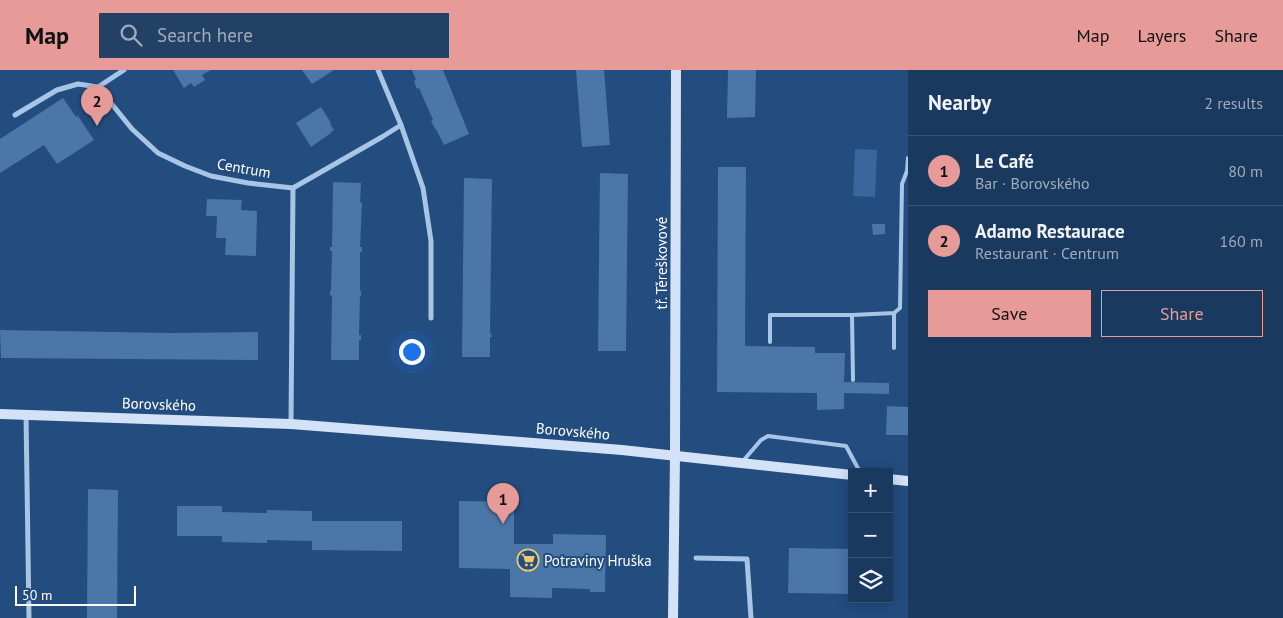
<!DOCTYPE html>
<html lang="en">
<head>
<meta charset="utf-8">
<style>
	:root { --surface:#1a395f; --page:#234065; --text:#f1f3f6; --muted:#9facbd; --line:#385374; --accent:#e69b98 }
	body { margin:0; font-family:"PT Sans",sans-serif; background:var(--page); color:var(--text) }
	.controls { position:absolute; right:15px; bottom:15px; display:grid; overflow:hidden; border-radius:0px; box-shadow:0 2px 12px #0003 }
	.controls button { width:45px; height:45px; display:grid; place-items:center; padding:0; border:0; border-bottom:1px solid var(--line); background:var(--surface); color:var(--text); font:25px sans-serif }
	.scale { position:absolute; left:15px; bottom:12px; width:121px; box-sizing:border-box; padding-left:5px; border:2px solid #fff; border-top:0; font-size:14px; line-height:18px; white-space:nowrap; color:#fff; -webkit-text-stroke:4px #234c7f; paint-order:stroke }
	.you { position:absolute; left:411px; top:281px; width:18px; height:18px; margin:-12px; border:4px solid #fff; border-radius:50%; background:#1a73e8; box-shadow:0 0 0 8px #1a73e833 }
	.badge { display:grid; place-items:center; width:32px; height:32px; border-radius:50%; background:var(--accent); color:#111; font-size:16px; font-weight:700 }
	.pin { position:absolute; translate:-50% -41px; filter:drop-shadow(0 1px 2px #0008) }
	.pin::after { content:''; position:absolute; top:26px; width:18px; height:15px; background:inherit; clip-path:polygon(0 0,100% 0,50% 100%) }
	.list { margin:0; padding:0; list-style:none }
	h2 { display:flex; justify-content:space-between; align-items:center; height:65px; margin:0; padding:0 20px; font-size:21px }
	h2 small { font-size:16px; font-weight:400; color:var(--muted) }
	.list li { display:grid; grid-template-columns:32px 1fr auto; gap:15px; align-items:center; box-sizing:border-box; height:70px; padding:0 20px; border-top:1px solid var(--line) }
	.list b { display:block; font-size:19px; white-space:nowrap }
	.list p { margin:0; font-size:16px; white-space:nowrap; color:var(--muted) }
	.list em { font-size:16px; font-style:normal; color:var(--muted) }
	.actions { display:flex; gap:10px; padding:15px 20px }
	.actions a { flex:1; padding:11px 0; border:1px solid var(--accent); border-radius:0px; text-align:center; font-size:18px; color:var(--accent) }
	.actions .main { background:var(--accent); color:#111 }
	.icon { flex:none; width:28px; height:28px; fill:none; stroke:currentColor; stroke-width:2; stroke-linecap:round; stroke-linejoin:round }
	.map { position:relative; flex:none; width:908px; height:548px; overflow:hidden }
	header { display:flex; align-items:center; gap:30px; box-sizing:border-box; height:70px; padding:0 25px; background:var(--accent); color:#111 }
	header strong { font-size:24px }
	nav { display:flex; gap:28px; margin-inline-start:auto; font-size:18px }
	.search { width:350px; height:45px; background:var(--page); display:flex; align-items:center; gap:12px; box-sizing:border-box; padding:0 18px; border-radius:0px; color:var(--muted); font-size:19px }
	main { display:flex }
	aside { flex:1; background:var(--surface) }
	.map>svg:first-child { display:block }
	.green { fill:#38669d }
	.building { fill:#4b76a8 }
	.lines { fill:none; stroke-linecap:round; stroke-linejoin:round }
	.lane { stroke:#a9c5e6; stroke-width:4 }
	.street { stroke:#a9c5e6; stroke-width:5 }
	.secondary { stroke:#d3e2f6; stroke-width:10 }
	.labels { text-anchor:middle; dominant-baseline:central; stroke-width:4; stroke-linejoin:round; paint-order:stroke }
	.street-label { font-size:15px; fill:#fff; stroke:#234c7f }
	.poi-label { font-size:15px; fill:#fff; stroke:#234c7f; text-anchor:start }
</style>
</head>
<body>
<header>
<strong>Map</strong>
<div class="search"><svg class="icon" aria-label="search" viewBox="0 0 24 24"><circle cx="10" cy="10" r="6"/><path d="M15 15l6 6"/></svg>Search here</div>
<nav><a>Map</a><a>Layers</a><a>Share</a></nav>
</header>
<main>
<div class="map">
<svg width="908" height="548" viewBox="0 0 908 548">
	<rect width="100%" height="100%" fill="#234c7f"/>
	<!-- green -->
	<path class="green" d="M855,79L877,80L875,127L853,126Z"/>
	<!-- building -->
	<g class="building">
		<path d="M173,0H211L202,5L205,10L194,17L191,13L184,18Z"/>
		<path d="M302,0H334L312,14Z"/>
		<path d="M412,0H443L469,64L444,75L436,59H435L431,51L433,50L419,18L417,19L414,11L416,10Z"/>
		<path d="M576,0H604L610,75L582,77Z"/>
		<path d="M728,0H756L755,47L727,48Z"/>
		<path d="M63,28L76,47L78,46L94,70L57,94L44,75L0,103V69Z"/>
		<path d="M321,37L331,53L330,54L334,60L331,62V63L311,77L296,53Z"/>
		<path d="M718,97H746L745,276L815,277V283H845L844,312L889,313V324L844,323V339L817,340V323L717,322Z"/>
		<path d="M600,103L628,104L626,281H598Z"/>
		<path d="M464,108L492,109L490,262L492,267H490V287H462Z"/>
		<path d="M333,112L361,113L360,132L362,133L360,177H362V182H360V221H361V226H360L359,265H361V270H359V290H331L332,226L330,225V221H331L332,181H330V177H332Z"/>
		<path d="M207,129L242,130L241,140L257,141L256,186L225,185L226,168H216L217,146H206Z"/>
		<path d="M872,154H885V164L873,165Z"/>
		<path d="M0,260L172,263L258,262V290L1,288Z"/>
		<path d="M887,336L908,337V365H886Z"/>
		<path d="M88,419L118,420L117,548H87Z"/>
		<path d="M459,431L514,432V474H553V464L606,465L605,522H590V519L552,518V528L510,527V499L459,498Z"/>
		<path d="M177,436H222V442L267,443V440L312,441V451H402V481L312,480V471L267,470V473L222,472V466H177Z"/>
		<path d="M789,478L852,479V524L788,523Z"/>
		<rect x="889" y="480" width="4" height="44"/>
	</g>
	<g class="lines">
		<!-- lane -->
		<g class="lane">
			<path d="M852,245L853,310"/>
			<path d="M770,272V245H852L894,243L900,238L902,114L907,101L908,88"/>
			<path d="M894,278V243"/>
			<path d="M743,391L761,370L768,366L846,376L860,402"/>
		</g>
		<!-- street -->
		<g class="street">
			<path d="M124,0L98,17L132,59L158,83L185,96L211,106L248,113L293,118L382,67L401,55"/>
			<path d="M378,0L401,55L423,118L431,171V248"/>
			<path d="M15,45L57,20L78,14L98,17"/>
			<path d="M26,344L29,548"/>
			<path d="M291,354L293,118"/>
			<path d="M696,488L747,489L751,548"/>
		</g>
		<!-- secondary -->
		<g class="secondary">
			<path d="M0,344L291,354L622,380L852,405"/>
			<path d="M889,409L908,411"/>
			<path d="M673,548L675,386L676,0"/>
		</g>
	</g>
	<!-- icons -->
	<defs>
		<g id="supermarket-ring" transform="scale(1.125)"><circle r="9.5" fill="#234c7f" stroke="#f1ca6d" stroke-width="1.5"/><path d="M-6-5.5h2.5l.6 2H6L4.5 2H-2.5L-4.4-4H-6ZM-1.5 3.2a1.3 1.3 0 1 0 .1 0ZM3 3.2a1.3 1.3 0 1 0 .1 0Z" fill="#f1ca6d"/></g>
	</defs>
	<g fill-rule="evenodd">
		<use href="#supermarket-ring" x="528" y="490"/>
	</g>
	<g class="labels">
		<!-- street labels -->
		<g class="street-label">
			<text transform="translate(244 98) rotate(10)">Centrum</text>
			<text transform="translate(661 193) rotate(-90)">tř. Těreškovové</text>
			<text transform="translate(159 334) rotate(2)">Borovského</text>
			<text transform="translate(573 361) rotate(5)">Borovského</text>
		</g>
		<!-- poi labels -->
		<g class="poi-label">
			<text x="544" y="490">Potraviny Hruška</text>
		</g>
	</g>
</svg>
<div class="controls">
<button>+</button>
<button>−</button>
<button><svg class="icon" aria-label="layers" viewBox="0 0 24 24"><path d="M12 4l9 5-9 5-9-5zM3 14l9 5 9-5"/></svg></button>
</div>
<div class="scale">50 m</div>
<div class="you"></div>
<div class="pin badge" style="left:503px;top:454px">1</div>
<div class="pin badge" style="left:97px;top:56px">2</div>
</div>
<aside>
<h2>Nearby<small>2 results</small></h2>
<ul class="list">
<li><span class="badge">1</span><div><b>Le Café</b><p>Bar · Borovského</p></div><em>80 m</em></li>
<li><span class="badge">2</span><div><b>Adamo Restaurace</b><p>Restaurant · Centrum</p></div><em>160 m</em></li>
</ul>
<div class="actions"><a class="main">Save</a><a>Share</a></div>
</aside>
</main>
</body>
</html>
